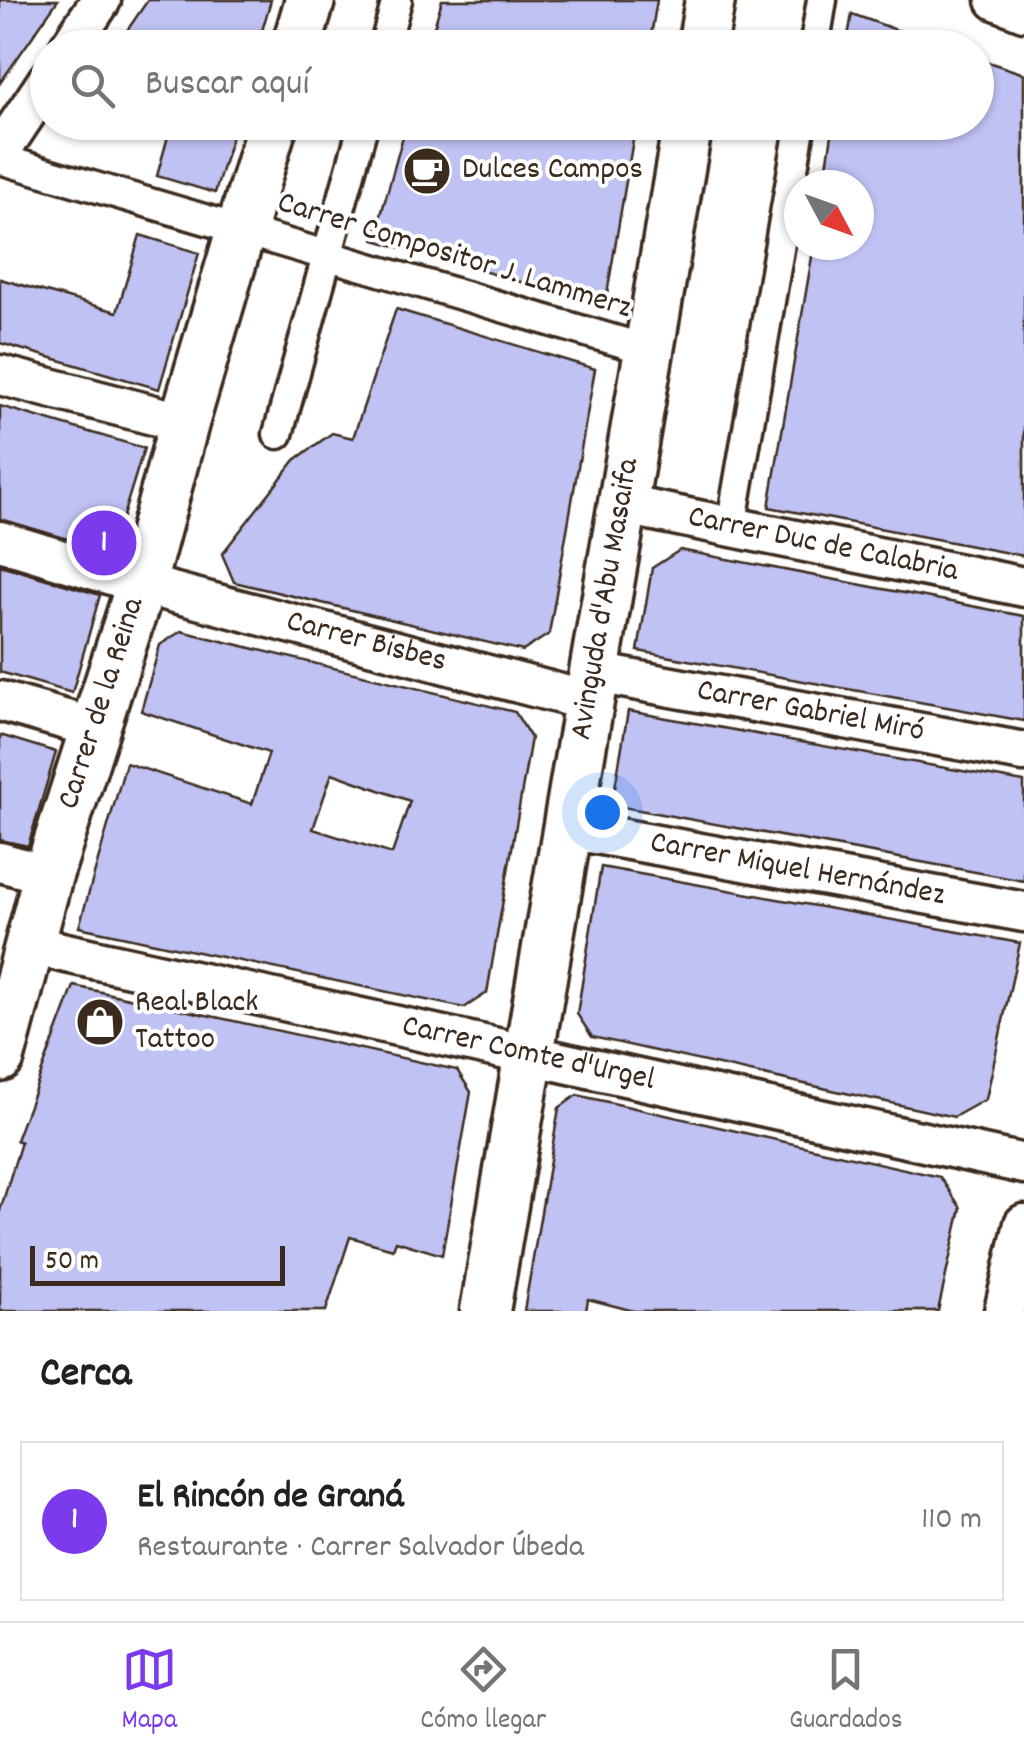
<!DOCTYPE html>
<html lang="es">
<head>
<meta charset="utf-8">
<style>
	:root { --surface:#fff; --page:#f6f6f6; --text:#202124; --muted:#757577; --line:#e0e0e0; --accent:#7c3aed }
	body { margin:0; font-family:Dekko,sans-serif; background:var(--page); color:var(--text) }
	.compass { position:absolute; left:784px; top:170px; width:90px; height:90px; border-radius:50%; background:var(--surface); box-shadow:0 2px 8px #0004; rotate:131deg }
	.scale { position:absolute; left:30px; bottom:25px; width:255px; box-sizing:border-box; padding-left:10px; border:5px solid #3b2a1e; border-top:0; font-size:28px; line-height:35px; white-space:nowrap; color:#3b2a1e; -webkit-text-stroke:8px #fff; paint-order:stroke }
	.you { position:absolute; left:602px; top:812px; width:35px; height:35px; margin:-25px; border:8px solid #fff; border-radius:50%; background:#1a73e8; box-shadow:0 0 0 15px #1a73e833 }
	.badge { display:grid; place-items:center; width:65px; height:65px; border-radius:50%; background:var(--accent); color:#fff; font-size:32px; font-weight:700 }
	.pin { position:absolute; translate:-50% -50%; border:5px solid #fff; box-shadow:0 2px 10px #0006 }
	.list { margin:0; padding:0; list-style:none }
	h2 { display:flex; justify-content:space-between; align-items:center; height:130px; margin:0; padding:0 40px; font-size:42px }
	h2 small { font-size:32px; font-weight:400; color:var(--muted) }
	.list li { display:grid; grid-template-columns:65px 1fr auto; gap:30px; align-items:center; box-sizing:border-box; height:160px; margin:0 20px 20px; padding:0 20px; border:2px solid var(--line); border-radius:0px }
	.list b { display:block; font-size:38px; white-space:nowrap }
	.list p { margin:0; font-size:32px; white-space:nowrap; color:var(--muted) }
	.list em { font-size:32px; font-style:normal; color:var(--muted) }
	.icon { flex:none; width:55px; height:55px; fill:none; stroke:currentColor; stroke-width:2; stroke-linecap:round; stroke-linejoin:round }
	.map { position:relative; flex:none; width:1024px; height:1311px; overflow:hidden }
	.search { position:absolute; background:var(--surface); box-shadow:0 2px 8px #0004; left:30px; right:30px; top:30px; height:110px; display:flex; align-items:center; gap:25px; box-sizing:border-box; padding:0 35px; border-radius:55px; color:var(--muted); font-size:38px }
	.sheet { height:310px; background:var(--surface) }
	nav { display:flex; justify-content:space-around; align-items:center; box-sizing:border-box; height:140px; border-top:2px solid var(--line); background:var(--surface); font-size:28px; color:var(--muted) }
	nav a { display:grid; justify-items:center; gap:5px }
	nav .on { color:var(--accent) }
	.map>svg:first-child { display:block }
	.building { fill:#c0c2f4; stroke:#3b2a1e; stroke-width:2.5; fill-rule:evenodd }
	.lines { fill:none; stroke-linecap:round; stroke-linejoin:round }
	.pedestrian-casing { stroke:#3b2a1e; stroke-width:35 }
	.minor-casing { stroke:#3b2a1e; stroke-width:45 }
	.tertiary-casing { stroke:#3b2a1e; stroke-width:55 }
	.pedestrian { stroke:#fff; stroke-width:28 }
	.minor { stroke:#fff; stroke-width:38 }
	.tertiary { stroke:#fff; stroke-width:48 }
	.labels { text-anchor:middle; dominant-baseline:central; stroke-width:8; stroke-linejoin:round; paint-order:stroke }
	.poi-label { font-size:32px; fill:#3b2a1e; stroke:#fff; text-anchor:start }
	.street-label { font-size:32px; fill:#3b2a1e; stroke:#fff }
</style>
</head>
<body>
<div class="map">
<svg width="1024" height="1311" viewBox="0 0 1024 1311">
	<rect width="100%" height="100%" fill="#fff"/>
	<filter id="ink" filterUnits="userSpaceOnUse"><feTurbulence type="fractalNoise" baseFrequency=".01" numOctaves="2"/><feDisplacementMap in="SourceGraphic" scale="20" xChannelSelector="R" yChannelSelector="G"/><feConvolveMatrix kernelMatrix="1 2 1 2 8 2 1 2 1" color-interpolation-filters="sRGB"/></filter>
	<g filter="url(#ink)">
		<!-- building -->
		<g class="building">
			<path d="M0,0H58L0,83Z"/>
			<path d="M148,0H271L257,48H115Z"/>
			<path d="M442,0H657L649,48H428Z"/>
			<path d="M852,14L936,44L935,48H846Z"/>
			<path d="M976,58L1024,74V556L769,507L814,245H859V185H824L834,122H976Z"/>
			<path d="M172,122H236L215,193L157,176Z"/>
			<path d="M407,122H636L605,306L374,240Z"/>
			<path d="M140,235L199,253L159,389L0,343V279L117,312Z"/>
			<path d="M396,309L595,369L549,634L523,651L234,582L222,554L295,460L332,433L353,438Z"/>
			<path d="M0,406L144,448L112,552L0,519Z"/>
			<path d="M680,550L1024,616V721L638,651L652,568Z"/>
			<path d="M0,565L100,595L72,693L0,672Z"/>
			<path d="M181,631L515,712L531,738L487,993L464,1008L79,927L126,763L252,804L269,753L141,711L160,645ZM332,773L410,801L392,854L313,829Z"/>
			<path d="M628,711L1024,782V881L612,805Z"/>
			<path d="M0,735L56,752L28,846L0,840Z"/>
			<path d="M601,867L1020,943L986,1099L954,1117L592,1037L577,1014Z"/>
			<path d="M74,986L457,1070L471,1092L442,1255L396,1241L393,1249L350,1237L326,1311H0V1211L21,1142L16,1140Z"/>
			<path d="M577,1095L940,1177L961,1208L938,1311H634L588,1299L586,1311H524L559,1108Z"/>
		</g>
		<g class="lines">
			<!-- pedestrian casing -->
			<g class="pedestrian-casing">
				<g id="pedestrian">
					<path d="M384,48L397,0"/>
					<path d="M814,48L822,0"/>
					<path d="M0,159L648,350"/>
					<path d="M278,434L364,122"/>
					<path d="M731,527L801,122"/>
				</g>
			</g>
			<!-- minor casing -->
			<g class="minor-casing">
				<g id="minor">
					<path d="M996,0L1024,11"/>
					<path d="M69,48L101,0"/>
					<path d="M0,152L48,80"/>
					<path d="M0,375L184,423"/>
					<path id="s1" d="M625,505L1024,587"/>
					<path id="s2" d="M0,541L141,584L591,702"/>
					<path id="s3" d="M596,673L1024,752"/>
					<path d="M0,701L94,728"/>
					<path id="s4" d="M569,829L1024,912"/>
					<path d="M0,862L48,875"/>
					<path id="s5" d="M30,945L1024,1164"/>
					<path d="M1004,1311L1024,1224"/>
				</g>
			</g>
			<!-- tertiary casing -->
			<g class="tertiary-casing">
				<g id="tertiary">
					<path d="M296,48L310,0"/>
					<path d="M702,48L710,0"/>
					<path id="s6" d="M0,1057L48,875L141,584L184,423L273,122"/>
					<path id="s7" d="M485,1311L688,122"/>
				</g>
			</g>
			<!-- pedestrian -->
			<use href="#pedestrian" class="pedestrian"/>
			<!-- minor -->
			<use href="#minor" class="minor"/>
			<!-- tertiary -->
			<use href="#tertiary" class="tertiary"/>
		</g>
	</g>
	<!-- icons -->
	<defs>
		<g id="cafe-disc" transform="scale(2.5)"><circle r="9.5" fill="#3b2a1e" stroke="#fff"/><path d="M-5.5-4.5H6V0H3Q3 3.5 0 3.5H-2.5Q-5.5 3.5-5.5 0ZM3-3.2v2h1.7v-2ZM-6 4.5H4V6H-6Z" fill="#fff"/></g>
		<g id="shop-disc" transform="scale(2.5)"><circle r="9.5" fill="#3b2a1e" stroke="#fff"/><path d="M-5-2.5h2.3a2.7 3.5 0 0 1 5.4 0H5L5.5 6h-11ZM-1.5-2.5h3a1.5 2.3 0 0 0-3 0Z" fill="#fff"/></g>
	</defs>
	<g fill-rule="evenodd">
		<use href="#cafe-disc" x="427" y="171"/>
		<use href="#shop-disc" x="100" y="1022"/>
	</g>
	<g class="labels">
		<!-- poi labels -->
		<g class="poi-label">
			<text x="462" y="171">Dulces Campos</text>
			<text x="135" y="1004">Real Black<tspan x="135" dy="37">Tattoo</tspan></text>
		</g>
		<!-- street labels -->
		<g class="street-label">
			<text transform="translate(454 257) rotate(17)">Carrer Compositor J. Lammerz</text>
			<text stroke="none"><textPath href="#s1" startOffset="202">Carrer Duc de Calabria</textPath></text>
			<text stroke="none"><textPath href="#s7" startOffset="722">Avinguda d'Abu Masaifa</textPath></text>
			<text stroke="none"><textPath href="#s2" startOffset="380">Carrer Bisbes</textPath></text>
			<text stroke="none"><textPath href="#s6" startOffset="368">Carrer de la Reina</textPath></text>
			<text stroke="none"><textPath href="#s3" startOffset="218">Carrer Gabriel Miró</textPath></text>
			<text stroke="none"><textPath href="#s4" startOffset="232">Carrer Miquel Hernández</textPath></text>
			<text stroke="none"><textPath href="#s5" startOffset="510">Carrer Comte d'Urgel</textPath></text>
		</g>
	</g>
</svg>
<svg class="compass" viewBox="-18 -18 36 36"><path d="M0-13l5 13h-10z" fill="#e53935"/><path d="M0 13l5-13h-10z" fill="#757577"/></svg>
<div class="scale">50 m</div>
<div class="you"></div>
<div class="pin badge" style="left:104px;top:543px">1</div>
<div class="search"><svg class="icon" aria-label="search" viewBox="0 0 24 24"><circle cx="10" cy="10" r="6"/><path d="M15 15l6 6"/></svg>Buscar aquí</div>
</div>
<section class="sheet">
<h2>Cerca<small></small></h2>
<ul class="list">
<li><span class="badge">1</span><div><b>El Rincón de Graná</b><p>Restaurante · Carrer Salvador Úbeda</p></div><em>110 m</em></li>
</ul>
</section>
<nav>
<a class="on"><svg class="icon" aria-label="map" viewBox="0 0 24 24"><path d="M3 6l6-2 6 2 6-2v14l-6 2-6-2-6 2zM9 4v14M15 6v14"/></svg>Mapa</a>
<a><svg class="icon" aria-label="directions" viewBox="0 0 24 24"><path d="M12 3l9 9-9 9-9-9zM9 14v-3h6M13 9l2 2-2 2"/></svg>Cómo llegar</a>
<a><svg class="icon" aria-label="saved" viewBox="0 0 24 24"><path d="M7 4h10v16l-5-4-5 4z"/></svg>Guardados</a>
</nav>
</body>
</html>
